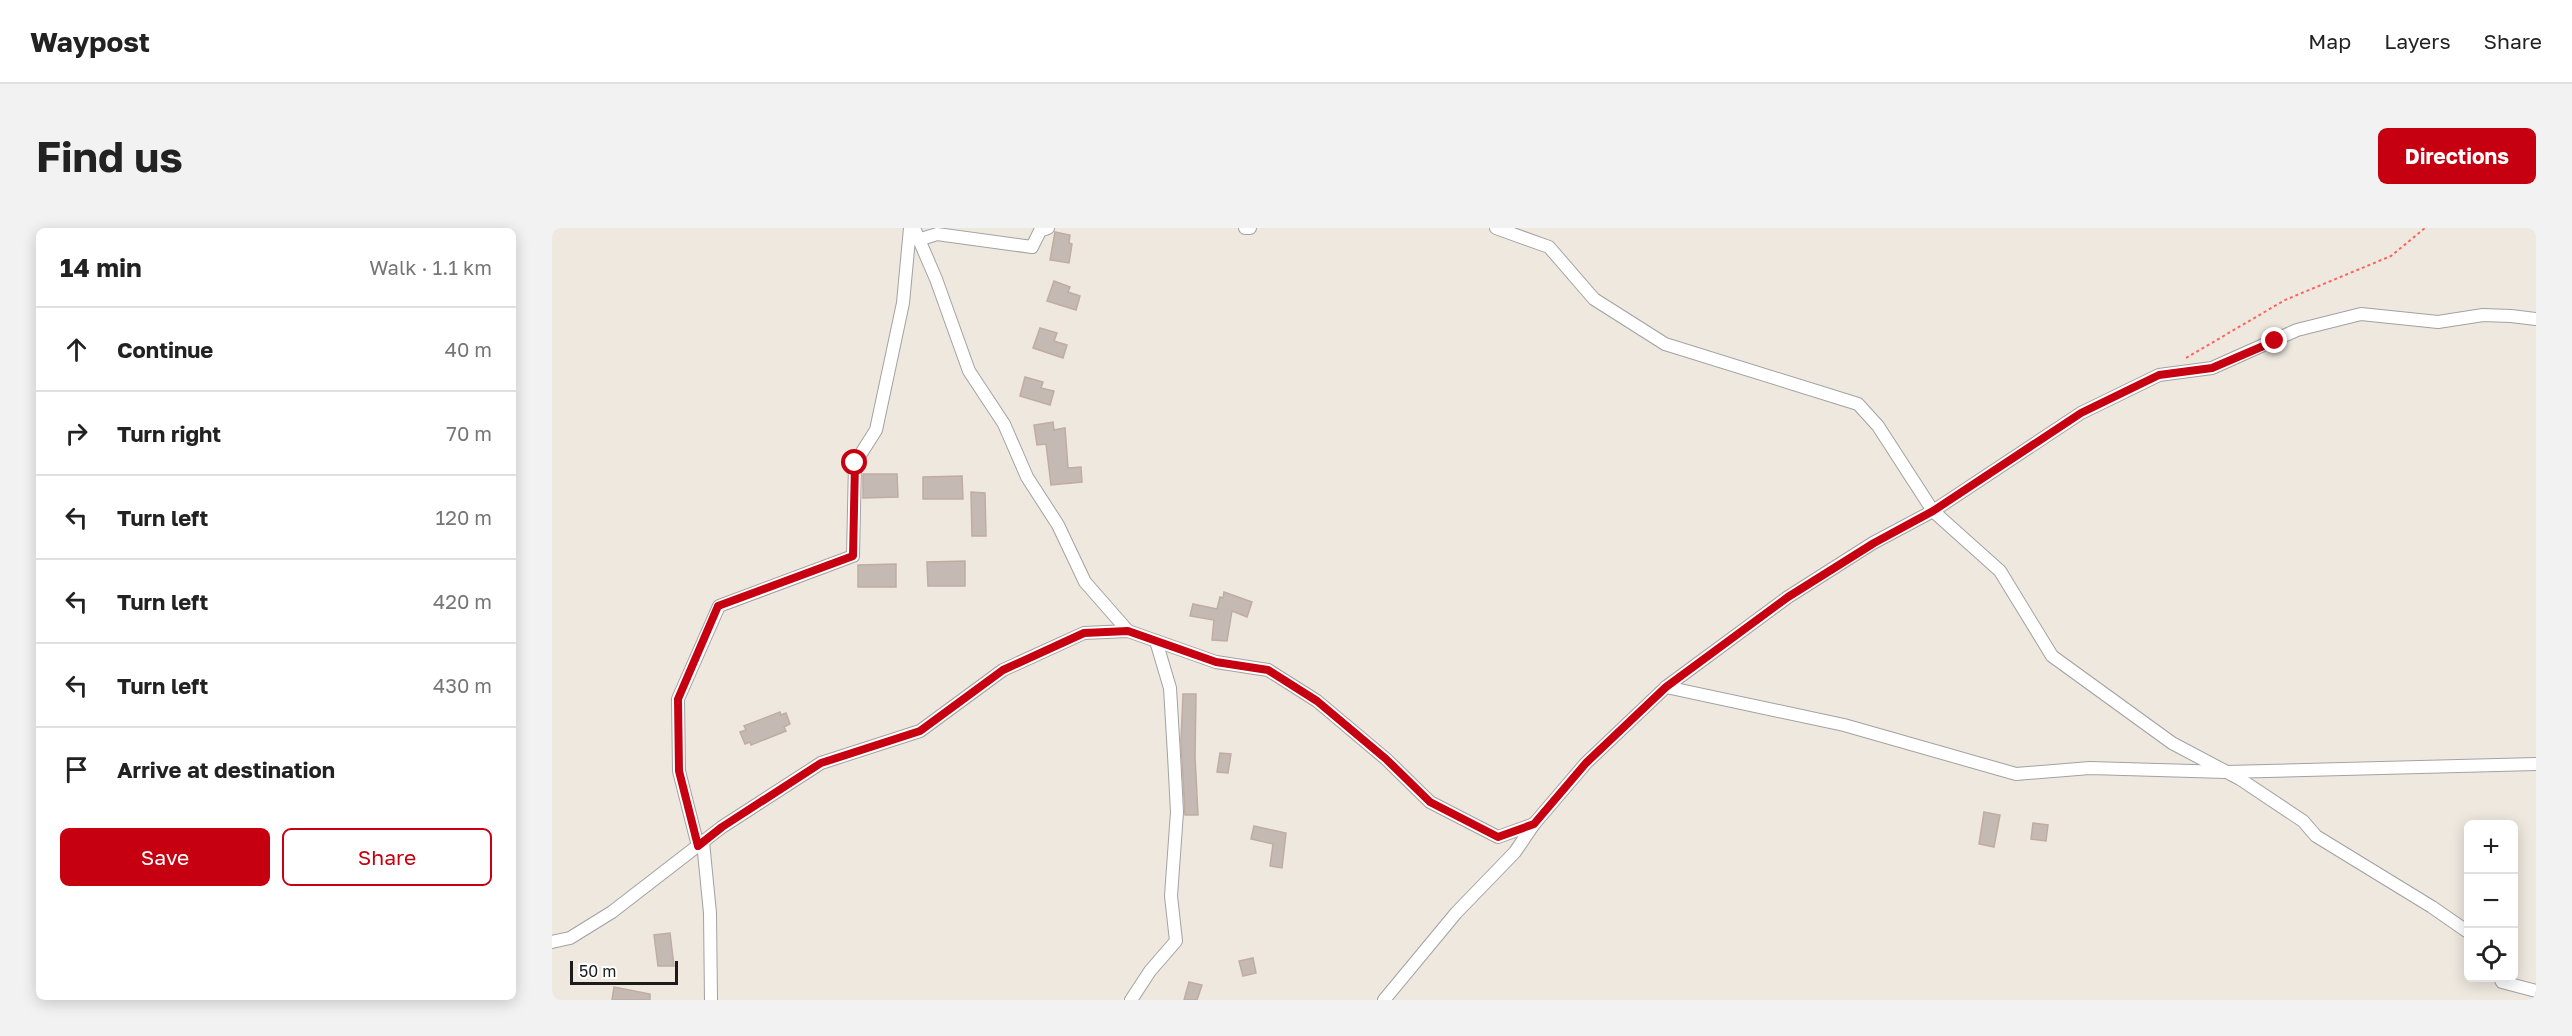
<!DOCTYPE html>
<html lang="en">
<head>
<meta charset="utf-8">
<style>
	:root { --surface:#fff; --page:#f2f2f2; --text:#222; --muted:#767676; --line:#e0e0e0; --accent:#c60010 }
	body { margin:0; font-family:"Golos Text",sans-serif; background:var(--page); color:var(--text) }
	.controls { position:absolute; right:18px; bottom:18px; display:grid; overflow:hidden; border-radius:9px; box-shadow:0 3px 15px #0003 }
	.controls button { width:54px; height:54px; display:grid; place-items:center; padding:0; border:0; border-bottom:2px solid var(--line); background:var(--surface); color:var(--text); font:30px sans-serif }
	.scale { position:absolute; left:18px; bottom:15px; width:108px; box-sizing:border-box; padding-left:6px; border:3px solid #1b1b1b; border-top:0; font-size:16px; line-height:21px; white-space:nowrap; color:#1b1b1b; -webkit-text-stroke:4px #fff; paint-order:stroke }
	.stop { position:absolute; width:18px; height:18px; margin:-14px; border:4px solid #c60010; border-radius:50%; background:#fff }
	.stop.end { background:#c60010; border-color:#fff; box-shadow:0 2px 6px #0008 }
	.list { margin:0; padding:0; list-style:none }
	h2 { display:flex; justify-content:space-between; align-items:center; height:78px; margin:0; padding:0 24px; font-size:26px }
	h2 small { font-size:20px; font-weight:400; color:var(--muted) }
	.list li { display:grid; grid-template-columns:39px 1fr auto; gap:18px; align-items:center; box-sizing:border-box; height:84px; padding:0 24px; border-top:2px solid var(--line) }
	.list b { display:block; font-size:22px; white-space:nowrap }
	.list em { font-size:20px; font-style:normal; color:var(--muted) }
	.actions { display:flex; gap:12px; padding:18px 24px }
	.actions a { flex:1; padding:14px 0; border:2px solid var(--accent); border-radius:9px; text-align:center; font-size:21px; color:var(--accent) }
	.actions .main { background:var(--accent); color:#fff }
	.icon { flex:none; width:33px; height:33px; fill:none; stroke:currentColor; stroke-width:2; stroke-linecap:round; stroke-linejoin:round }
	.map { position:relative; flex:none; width:1984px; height:772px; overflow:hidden; border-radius:9px }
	header { display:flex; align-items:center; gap:36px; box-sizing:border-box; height:84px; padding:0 30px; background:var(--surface); border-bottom:2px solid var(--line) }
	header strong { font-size:28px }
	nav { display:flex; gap:33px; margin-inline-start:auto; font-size:21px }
	.intro { display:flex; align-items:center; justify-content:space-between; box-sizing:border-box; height:144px; padding:0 36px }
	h1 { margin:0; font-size:42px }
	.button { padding:15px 27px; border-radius:9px; background:var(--accent); color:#fff; font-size:21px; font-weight:700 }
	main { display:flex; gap:36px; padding:0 36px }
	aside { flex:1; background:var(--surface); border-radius:9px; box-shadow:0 3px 15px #0003 }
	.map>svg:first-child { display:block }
	.building { fill:#c5b9b3; stroke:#c0aca1; stroke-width:1.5 }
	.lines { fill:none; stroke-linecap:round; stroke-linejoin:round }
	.street-casing { stroke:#a2a2a2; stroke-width:14 }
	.path { stroke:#ff635f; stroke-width:2; stroke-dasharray:3 3; stroke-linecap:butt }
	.street { stroke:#fff; stroke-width:12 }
	.route { stroke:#c60010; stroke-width:8 }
</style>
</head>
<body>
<header>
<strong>Waypost</strong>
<nav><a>Map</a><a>Layers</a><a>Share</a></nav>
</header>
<div class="intro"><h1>Find us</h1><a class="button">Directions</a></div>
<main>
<aside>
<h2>14 min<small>Walk · 1.1 km</small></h2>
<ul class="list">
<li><svg class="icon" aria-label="ahead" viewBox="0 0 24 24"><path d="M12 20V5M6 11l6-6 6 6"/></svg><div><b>Continue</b></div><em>40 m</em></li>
<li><svg class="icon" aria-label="right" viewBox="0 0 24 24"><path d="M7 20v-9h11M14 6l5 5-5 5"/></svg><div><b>Turn right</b></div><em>70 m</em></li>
<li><svg class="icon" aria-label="left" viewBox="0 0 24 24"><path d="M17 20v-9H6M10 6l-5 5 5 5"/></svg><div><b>Turn left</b></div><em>120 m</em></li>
<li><svg class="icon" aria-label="left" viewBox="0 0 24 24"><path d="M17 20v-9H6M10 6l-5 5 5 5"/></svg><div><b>Turn left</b></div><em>420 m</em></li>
<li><svg class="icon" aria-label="left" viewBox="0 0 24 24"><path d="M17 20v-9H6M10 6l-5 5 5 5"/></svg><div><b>Turn left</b></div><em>430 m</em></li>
<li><svg class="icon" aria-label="arrive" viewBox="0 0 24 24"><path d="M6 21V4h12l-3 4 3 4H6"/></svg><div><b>Arrive at destination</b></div></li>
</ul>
<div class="actions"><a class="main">Save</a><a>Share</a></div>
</aside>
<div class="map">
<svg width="1984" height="772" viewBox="0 0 1984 772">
	<rect width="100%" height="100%" fill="#eee8df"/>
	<!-- building -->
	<g class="building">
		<path d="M503,4L518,7L517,15L520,16L517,35L498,32Z"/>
		<path d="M502,53L518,59L516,64L528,68L524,82L495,73Z"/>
		<path d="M488,100L505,105L502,113L515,117L511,130L481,120Z"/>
		<path d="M473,149L491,154L489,160L502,163L498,177L468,168Z"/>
		<path d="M501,194L502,202L513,200L516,240L529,239L530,254L499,257L494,216L485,217L482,197Z"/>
		<path d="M311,246H345L346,269L311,270Z"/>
		<path d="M410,248L411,271H371V249Z"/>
		<path d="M419,264L433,265L434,308H420Z"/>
		<path d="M413,333V358H376L375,334Z"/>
		<path d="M344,336V359H306V337Z"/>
		<path d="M672,364L700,374L695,389L680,383L675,413L660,412L662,392L638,388L641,376L665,381L668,369L671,370Z"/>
		<path d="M631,466H644L643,529L646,587H633L629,513Z"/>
		<path d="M228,484L229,487L234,485L238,496L232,499L234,503L199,517L198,514L193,516L188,504L194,502L192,498Z"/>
		<path d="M668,525L679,526L676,545L665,544Z"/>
		<path d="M1432,584L1448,587L1442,619L1427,616Z"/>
		<path d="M1481,595L1496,597L1494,613L1479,611Z"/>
		<path d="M702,598L734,605L730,640L718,638L721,616L699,611Z"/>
		<path d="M118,705L122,738H106L102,707Z"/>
		<path d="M701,730L704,745L691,748L687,733Z"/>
		<path d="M637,754L650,757L645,772H632Z"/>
		<path d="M62,759L98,766V772H60Z"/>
	</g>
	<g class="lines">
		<!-- street casing -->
		<g class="street-casing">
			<g id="street">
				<path d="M362,0L384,51L417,143L452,196L475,249L506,297L533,354L576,403"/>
				<path d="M693,0H698"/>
				<path d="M944,0L997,19L1042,71L1113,116L1306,176L1326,198L1381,283L1448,343L1500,428L1620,515L1688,551L1751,593L1764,608L1880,679L1916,704"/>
				<path d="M366,12L385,6L480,19L488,3L496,0"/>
				<path d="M1114,459L1292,497L1464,546L1538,540L1674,544L1984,536"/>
				<path d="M151,614L158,685L159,772"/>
				<path d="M146,618L127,543L126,471L167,378L301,328L303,235L324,202L351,75L358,0"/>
				<path d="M0,714L18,710L60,684L170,599L269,535L368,503L451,442L532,405L576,403L664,434L716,442L765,473L834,531L878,574L946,609L982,596"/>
				<path d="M1948,750L1950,754L1984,763"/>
				<path d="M579,772L598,743L624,713L619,668L625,584L622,527L618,460L604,413"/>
				<path d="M832,772L904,685L963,624L982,596L1034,535L1114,459L1236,369L1321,315L1381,283L1529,185L1607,147L1660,140L1745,102L1809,86L1886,94L1931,87L1959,88L1984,91"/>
			</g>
		</g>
		<!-- path -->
		<path class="path" d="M1634,130L1733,72L1839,28L1873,0"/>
		<!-- street -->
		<use href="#street" class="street"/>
	</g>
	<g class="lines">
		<!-- route -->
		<path class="route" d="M303,235L301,328L166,378L126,471L127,543L146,618L170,599L269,535L368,503L451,442L532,405L576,403L664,434L716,442L765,473L834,531L878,574L946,609L982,596L1034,535L1114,459L1236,369L1322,315L1381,283L1529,185L1607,147L1660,140L1723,113"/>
	</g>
</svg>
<div class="controls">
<button>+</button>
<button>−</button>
<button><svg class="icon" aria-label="locate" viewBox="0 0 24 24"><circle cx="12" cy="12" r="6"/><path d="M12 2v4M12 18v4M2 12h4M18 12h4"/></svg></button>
</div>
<div class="scale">50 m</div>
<div class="stop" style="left:303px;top:235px"></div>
<div class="stop end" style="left:1723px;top:113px"></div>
</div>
</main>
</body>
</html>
